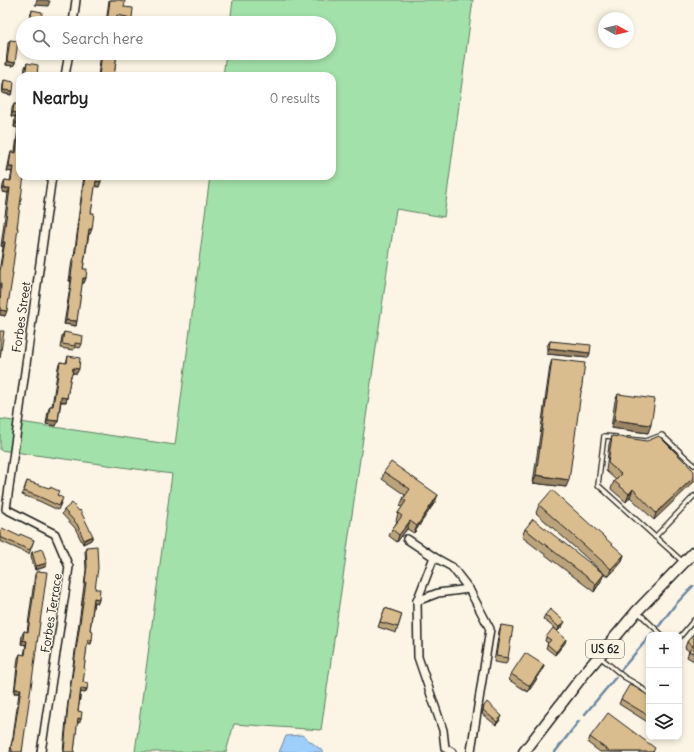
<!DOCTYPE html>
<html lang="en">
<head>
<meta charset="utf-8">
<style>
	:root { --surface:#fff; --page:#f6f6f6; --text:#222; --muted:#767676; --line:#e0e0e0 }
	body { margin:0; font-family:Delius,sans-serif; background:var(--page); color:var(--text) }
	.controls { position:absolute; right:12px; bottom:12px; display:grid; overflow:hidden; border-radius:8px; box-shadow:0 2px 6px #0003 }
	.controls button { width:36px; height:36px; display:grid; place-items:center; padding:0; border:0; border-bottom:1px solid var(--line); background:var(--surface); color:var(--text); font:20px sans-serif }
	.compass { position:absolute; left:598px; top:12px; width:36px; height:36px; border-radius:50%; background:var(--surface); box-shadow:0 2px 6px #0003; rotate:98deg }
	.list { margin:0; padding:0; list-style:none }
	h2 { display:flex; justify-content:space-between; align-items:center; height:52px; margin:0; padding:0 16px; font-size:17px }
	h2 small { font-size:13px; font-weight:400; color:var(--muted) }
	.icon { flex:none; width:22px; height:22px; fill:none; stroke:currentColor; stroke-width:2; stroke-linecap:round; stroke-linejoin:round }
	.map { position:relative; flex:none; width:694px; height:752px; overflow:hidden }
	.search { position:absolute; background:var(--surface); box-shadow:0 2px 6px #0003; left:16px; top:16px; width:320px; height:44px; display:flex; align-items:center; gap:10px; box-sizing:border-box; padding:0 14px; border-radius:22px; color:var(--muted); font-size:15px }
	.panel { position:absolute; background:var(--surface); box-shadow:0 2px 6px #0003; left:16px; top:72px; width:320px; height:108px; border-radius:12px }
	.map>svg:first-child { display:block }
	.green { fill:#a2e1a9; stroke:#5f7e62 }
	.water { fill:#9ecefa; stroke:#6a87a1 }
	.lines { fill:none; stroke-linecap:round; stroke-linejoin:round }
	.stream { stroke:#6a87a1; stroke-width:2.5 }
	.service-casing { stroke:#1c1c1c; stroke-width:6 }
	.minor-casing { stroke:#1c1c1c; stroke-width:10 }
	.primary-casing { stroke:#1c1c1c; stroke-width:13 }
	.service { stroke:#fcf5e5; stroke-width:3.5 }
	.minor { stroke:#fcf5e5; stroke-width:7 }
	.primary { stroke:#fcf5e5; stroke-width:10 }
	.wall { fill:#bba37b; stroke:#1c1c1c }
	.shaded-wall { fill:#998464; stroke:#1c1c1c }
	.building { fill:#dabd8f; stroke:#1c1c1c }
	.labels { text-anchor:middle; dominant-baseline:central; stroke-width:3; stroke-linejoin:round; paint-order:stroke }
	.shield { fill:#fcf5e5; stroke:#5f5d58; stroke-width:1 }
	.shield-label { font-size:11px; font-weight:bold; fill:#1c1c1c }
	.street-label { font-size:12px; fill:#1c1c1c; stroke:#fcf5e5 }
</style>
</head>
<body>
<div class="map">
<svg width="694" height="752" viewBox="0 0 694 752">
	<rect width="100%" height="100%" fill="#fcf5e5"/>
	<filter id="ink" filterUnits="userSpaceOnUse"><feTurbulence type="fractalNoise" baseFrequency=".025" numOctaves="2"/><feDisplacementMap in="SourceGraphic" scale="8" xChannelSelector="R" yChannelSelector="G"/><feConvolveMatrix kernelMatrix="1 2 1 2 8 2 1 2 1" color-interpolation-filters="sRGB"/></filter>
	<g filter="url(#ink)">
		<!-- green -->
		<path class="green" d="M233,0H473L444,217L396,209L321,730L234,724L226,752H135L172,474L0,450V419L175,445L210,176H332V76H223L226,53H329V23H230Z"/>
		<!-- water -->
		<path class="water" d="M302,735L324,752H279L286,736Z"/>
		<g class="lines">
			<!-- stream -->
			<g class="stream">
				<path d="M659,626L675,605L693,586"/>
				<path d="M651,635L652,633"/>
				<path d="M621,670L649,637"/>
				<path d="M585,714L616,677"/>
				<path d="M555,752L579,721"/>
			</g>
			<!-- service casing -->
			<g class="service-casing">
				<g id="service">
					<path d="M616,437L604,436L598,485L683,562"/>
					<path d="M628,439L646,441L662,435L694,465"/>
					<path d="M655,537L694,496"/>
					<path d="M638,612L662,635"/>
					<path d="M679,638L694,620"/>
					<path d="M600,657L624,677L638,685L649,694"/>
				</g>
			</g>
			<!-- minor casing -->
			<g class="minor-casing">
				<g id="minor">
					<path d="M73,23L76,0"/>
					<path d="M65,76L69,53"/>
					<path d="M407,539L434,557L417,601L418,657L443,730L445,748L452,752"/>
					<path d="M434,557L452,567L469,589L490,629L471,751"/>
					<path d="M417,601L438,593L469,589"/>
					<path d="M41,752L69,567L55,534L6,509L52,176"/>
				</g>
			</g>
			<!-- primary casing -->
			<g class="primary-casing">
				<path id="primary" d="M524,752L584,674L637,611L694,552"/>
			</g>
			<!-- service -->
			<use href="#service" class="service"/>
			<!-- minor -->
			<use href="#minor" class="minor"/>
			<!-- primary -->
			<use href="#primary" class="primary"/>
		</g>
		<!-- wall -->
		<g class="wall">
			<path d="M109,0H119L132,18L130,22L117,20L116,23H106Z"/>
			<path d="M32,10L41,22L46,23H29L30,16Z"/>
			<path d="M10,40L15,63L13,66L6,65L8,43Z"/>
			<path d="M101,53H117L114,76H98Z"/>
			<path d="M27,63L37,76H24L25,67Z"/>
			<path d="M4,80L13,91L11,95L2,93L3,84Z"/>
			<path d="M14,104L20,105V176L17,228L5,316L0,315V265L3,247L1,246L8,193L2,192L3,185L5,180L10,181L12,172L7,171L10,156L11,152H15L18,128L14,127L15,117L11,116L12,108Z"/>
			<path d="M84,176H101L99,187L95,186L91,213L90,234H89L83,269L86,278L84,283H82L76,326L64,324L71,281H69L72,260L74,256L78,227H77Z"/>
			<path d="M64,332L82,344L80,348L75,347L73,350L60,348L62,336Z"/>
			<path d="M550,341L590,353L588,358L547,354V346Z"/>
			<path d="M68,356L77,373H72L70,380L67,398L66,402H61L58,421L56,426L46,424L48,411L50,406H52L58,367L60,362L66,363Z"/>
			<path d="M552,359L566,487L533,483L550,366Z"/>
			<path d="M618,394L648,433L611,428L615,401Z"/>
			<path d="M612,436L694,471L654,520L630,497L626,502L611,489L614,481L616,480L606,471L609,444Z"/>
			<path d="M384,472L435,502L414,533L407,529L397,542L389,536L392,529L397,522L396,521L398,513L402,508L400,506L403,499L405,495L382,479Z"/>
			<path d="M27,481L58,495L62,501L58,510L39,501L22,495Z"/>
			<path d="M539,505L624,555L621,563L608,577L536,513Z"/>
			<path d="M64,510L93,536L91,540L83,544L75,528L62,514Z"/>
			<path d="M525,529L601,581L594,592L522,537Z"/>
			<path d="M0,532L34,540L29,554L0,541Z"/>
			<path d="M86,547L95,589L99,599L98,603L94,602L90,630L92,640L91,644L87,643L84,669L83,682L87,689L85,693L81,692L78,711L81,719L79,723L77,722L74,752H63L67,709L84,586L86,570L85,551Z"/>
			<path d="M32,552L45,567L35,570L31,556Z"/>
			<path d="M37,571L22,752H10L11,745L13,737L19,693H14L18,658L20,654L24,655L26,645L21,644L22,635L24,631L27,632L35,574Z"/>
			<path d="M385,608L402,614L396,633L378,627Z"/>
			<path d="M545,615L563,625L558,631L543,619Z"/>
			<path d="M501,625L508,658L506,664L494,662L499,631Z"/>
			<path d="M694,633V661L687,657L689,651L685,648L687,642Z"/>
			<path d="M546,637L565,643L555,655L546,648L548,643L545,641Z"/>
			<path d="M544,665L542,671L528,692L509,680L511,674Z"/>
			<path d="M649,696V723L619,704L621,699Z"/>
			<path d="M484,706L500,720L496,725L482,714Z"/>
			<path d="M590,737L654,752H600L588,743Z"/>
		</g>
		<!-- shaded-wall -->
		<g class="shaded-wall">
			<path d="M37,0H45L50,1L48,6L35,5Z"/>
			<path d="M7,61L15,63L13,66L6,65Z"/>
			<path d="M3,90L13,91L11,95L2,93Z"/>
			<path d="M13,112L17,113L15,117L11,116Z"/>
			<path d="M16,123H20L18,128L14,127Z"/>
			<path d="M9,167H13L12,172L7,171Z"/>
			<path d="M96,181L101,182L99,187L94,186Z"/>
			<path d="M4,188H10L8,193L2,192Z"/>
			<path d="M78,223H79L78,227H77Z"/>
			<path d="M89,229H92L90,234H88Z"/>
			<path d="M3,242H5L3,247L1,246Z"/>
			<path d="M71,276L72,277L71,281H69Z"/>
			<path d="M83,278H86L84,283H81Z"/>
			<path d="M0,310L7,311L5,316L0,315Z"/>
			<path d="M66,320L77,321L76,326L64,324Z"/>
			<path d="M549,348L590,353L588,358L547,354Z"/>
			<path d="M73,368L79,369L77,373H71Z"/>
			<path d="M61,397L67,398L66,402L60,401Z"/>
			<path d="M48,420L58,421L56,426L46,424Z"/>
			<path d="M614,420L651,425L648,433L611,428Z"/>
			<path d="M536,475L569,480L566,487L533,483Z"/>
			<path d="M694,477V482L654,520L656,513Z"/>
			<path d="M633,489L630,497L626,502L629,494Z"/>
			<path d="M438,495L435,502L414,533L417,526Z"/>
			<path d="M410,521L407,529L397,542L399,535Z"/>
			<path d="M93,536L91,540L83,544L84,540Z"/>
			<path d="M624,555L621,563L608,577L611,569Z"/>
			<path d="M47,563L45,567L35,570L36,566Z"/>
			<path d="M604,574L601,581L594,592L596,584Z"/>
			<path d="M94,598L99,599L98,603L93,602Z"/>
			<path d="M565,622L563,625L558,631L559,627Z"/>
			<path d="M88,639L92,640L91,644L86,643Z"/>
			<path d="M566,639L565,643L555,655L556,652Z"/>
			<path d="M23,640L27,641L26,645L21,644Z"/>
			<path d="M544,665L542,671L528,692L530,686Z"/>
			<path d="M81,688L87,689L85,693L80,692Z"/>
			<path d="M15,689H21L19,693H14Z"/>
			<path d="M502,716L500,720L496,725L497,722Z"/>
			<path d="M78,718L81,719L79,723L76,722Z"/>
		</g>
		<!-- building -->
		<g class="building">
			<path d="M110,0H119L125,1L124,7L133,8L132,18L117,15L116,23H107Z"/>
			<path d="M32,10L42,12L41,22L46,23H30Z"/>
			<path d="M10,40L18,41L15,63L7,61Z"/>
			<path d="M102,53H117L114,76H99Z"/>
			<path d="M27,63L38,65L37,76H25Z"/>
			<path d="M4,80L14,82L13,91L3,90Z"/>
			<path d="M14,104L20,105V123H16L17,113L13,112Z"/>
			<path d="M20,124V176H24L17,228H18L12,273H13L7,311L0,310L1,284H0V271L5,242H3L10,188H4L5,180L11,181L13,167H9L11,152L16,153Z"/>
			<path d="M85,176H101V182L96,181L91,213H94L92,229H89L83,269H87L86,278H83L77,321L66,320L72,277L71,276L74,256H75L79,223H78Z"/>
			<path d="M0,331H4L0,358Z"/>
			<path d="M64,332L83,336L82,344L75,343V346L62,344Z"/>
			<path d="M550,341L591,345L590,353L549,348Z"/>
			<path d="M68,356L80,358L79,369L73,368L72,375H71L67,398L61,397L58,421L48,420L50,406H53L60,362L67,363Z"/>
			<path d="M552,359L585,363L569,480L536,475Z"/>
			<path d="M618,394L655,399L651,425L614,420Z"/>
			<path d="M612,436L647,441L659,436L694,471V477L656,513L633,489L629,494L614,481L621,474L608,463Z"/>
			<path d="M391,462L438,495L417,526L410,521L399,535L392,529L402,516L398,513L406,501L403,499L410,489L384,472Z"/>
			<path d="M27,481L49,488L50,487L59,491L57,495L63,498L59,506L40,497L24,491Z"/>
			<path d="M552,490L624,555L611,569L539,505Z"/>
			<path d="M72,503L79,511L80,510L93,536L84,540L77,524L64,510Z"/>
			<path d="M533,519L604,574L596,584L525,529Z"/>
			<path d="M2,528L19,536L20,534L34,540L30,550L0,537V532Z"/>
			<path d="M97,546L98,568L95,589H100L99,599L94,598L90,630L93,631L92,640L88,639L84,669H85L83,682L88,683L87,689L81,688L78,711L82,712L81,719L78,718L74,752H64L68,705L86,582H85L87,566L86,547Z"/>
			<path d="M42,549L47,563L36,566L32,552Z"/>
			<path d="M37,571L47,572L22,752H12V749L11,748L12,741H13L14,733L21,689H15L20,654L25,655L27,641L23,640L24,631L28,632Z"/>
			<path d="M385,608L402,614L398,627L380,622Z"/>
			<path d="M550,609L565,622L559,627L545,615Z"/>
			<path d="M501,625L513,627L508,658L496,656Z"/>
			<path d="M553,628L566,639L556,652L547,644L551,640L546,637Z"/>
			<path d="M694,633V654L689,651L693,646L687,642Z"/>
			<path d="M525,653L544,665L530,686L511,674Z"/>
			<path d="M630,684L649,696V716L621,699Z"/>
			<path d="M487,702L502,716L497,722L483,710L484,706Z"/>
			<path d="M608,713L655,748L653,752H610L590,737Z"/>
		</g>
	</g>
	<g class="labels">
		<!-- shield labels -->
		<rect class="shield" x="586" y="640" width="38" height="18" rx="3"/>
		<g class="shield-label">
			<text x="605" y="649">US 62</text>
		</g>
		<!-- street labels -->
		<g class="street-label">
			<text transform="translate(21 317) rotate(-82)">Forbes Street</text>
			<text transform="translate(51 613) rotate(-81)">Forbes Terrace</text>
		</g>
	</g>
</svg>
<div class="controls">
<button>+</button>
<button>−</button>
<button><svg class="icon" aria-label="layers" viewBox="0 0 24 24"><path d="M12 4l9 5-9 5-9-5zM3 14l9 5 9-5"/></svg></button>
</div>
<svg class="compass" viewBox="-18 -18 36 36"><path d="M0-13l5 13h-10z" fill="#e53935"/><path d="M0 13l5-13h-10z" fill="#767676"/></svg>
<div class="search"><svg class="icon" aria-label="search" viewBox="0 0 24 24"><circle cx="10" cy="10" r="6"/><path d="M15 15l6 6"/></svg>Search here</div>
<section class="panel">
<h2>Nearby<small>0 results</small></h2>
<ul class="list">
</ul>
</section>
</div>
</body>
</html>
